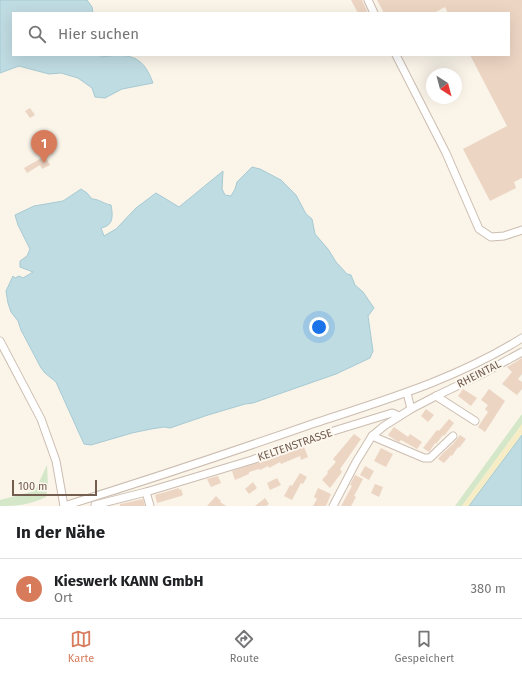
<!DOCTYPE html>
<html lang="de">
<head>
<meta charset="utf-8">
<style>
	:root { --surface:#fff; --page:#f2f2f2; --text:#202124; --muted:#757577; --line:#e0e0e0; --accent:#d77b5b }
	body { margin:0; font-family:"Fira Sans",sans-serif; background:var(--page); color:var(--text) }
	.compass { position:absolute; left:426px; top:68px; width:36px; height:36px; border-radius:50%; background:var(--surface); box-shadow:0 4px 16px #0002; rotate:144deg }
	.scale { position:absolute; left:12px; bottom:10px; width:85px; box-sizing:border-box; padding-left:4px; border:2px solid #725d4f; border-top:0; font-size:11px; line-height:14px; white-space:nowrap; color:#725d4f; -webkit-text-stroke:3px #fdf8ef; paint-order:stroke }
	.you { position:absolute; left:319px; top:327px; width:14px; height:14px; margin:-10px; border:3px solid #fff; border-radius:50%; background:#1a73e8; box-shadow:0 0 0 6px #1a73e833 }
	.badge { display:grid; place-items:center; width:26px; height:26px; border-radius:50%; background:var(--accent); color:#fff; font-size:13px; font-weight:700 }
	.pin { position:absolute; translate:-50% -33px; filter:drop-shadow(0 1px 2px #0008) }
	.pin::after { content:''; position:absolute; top:21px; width:14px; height:12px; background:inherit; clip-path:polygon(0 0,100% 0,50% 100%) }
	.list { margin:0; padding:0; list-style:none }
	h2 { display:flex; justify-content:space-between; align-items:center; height:52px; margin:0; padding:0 16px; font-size:17px }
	h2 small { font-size:13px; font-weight:400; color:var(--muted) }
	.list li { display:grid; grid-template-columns:26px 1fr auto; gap:12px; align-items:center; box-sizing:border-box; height:60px; padding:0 16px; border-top:1px solid var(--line) }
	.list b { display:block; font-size:15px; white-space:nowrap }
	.list p { margin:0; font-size:13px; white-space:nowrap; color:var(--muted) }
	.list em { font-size:13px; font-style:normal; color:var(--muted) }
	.icon { flex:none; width:22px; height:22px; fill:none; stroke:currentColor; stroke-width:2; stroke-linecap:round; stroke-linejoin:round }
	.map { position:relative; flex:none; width:522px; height:506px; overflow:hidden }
	.search { position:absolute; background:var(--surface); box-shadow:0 4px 16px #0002; left:12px; right:12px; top:12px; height:44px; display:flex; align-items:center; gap:10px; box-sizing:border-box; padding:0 14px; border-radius:0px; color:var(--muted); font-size:15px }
	.sheet { height:112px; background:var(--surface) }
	nav { display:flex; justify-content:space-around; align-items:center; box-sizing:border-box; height:56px; border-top:1px solid var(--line); background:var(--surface); font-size:11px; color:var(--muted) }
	nav a { display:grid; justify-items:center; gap:2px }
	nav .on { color:var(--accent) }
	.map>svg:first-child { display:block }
	.green { fill:#d4e7c8 }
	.sand { fill:#f6edc7 }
	.water { fill:#bfdce2; stroke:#a6cad3 }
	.building { fill:#edd5c3 }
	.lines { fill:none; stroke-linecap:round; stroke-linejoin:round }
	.minor-casing { stroke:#ccbdb0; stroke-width:9 }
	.minor { stroke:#fff; stroke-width:7 }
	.labels { text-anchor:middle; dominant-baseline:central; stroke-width:4; stroke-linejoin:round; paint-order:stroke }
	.street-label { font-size:11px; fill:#725d4f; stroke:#fdf8ef }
</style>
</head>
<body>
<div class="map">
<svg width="522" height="506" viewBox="0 0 522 506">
	<rect width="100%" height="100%" fill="#faf4e9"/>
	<!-- green -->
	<g class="green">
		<path d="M522,414V424L462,506H455Z"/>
		<path d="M47,465L48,487L46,497C29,505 18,506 0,506V500L35,491Z"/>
	</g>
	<!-- sand -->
	<path class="sand" d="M522,424V435L469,506H462Z"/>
	<!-- water -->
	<g class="water">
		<path d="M0,0H87L92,7L93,13H13V55H99L100,57C128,54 142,53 153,83L122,89L105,98L95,97L92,88L78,78L61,73L49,74L19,66L0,73Z"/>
		<path d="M252,167L260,169L281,180L296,195L306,214L312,219L315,234L328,249L336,262L347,274L351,275L355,285L363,292L374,308L368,316L373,351L370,358L336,374L253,403L245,404L208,415L170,428L164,427L151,429L132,433L91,445L84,444L56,382L45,373L41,368L21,330L18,321L11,312L8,303L6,291L13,276L15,278L19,276L23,278L33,272L20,267V261L27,256L30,249L18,225L15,215L34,206L63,201L81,189L87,193L92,199C99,199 104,204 111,205C112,210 114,221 108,225C106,227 104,227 101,228L104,236L116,229L136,208L156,193L179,207L223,171L222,189L225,195L231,196L235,189L237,182Z"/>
		<path d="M522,435V506H469Z"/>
	</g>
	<!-- building -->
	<g class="building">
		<path d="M351,0H362L368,13H358Z"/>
		<path d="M377,0H522V178L514,182L516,188L490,201L463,149L507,126L470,55H509V13H448L445,7L434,13H384Z"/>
		<path d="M30,108L35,115L30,118L25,111Z"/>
		<path d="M45,156L50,165L42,169L40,165L27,173L24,168Z"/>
		<path d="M522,358V374L518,379L522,382V389L517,395L502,384L512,372L507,367Z"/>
		<path d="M463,389L477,398L471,406L458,396Z"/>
		<path d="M489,389L505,401L485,432L478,427L488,412L485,409L488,405L481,400Z"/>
		<path d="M426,409L434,415L428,422L421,416Z"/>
		<path d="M449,419L454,423L444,436L443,435L436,444L435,443L429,452L423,448L437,430L439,431Z"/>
		<path d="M394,427L408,437L410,434L422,442L417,449L401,440L399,442L395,440L388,435Z"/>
		<path d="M354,434L361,439L340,469L342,472L330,488L322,480L328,473L327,472L336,462L333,459Z"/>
		<path d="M460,435L466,439L459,448L458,447L452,456L451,455L444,463L438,459L443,453L453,444Z"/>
		<path d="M304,447L308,457L301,460L300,456L281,464L280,462L269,468L268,466L260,470L259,469L249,472V474L235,480L232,471Z"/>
		<path d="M381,448L393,454L386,467L374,461Z"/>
		<path d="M365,466L374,471L369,480L360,475Z"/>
		<path d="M300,473L307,477L303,484L301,483L292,500L284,496L290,485L292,486Z"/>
		<path d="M355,475L363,479L354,496L356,497L351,506H341L352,486L350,485Z"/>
		<path d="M218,476L221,483L211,487L207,479Z"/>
		<path d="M277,478L281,485L270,490L267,483Z"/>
		<path d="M253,482L257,488L249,494L245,489Z"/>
		<path d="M375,484L383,487L379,497L371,493Z"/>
		<path d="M179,488V490L181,489L183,495L181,496L157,503L155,495Z"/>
		<path d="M318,488L331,494L326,506H313L317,499L314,497Z"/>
		<path d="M216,496L221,501L220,502L226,506H207Z"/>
		<path d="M265,498L269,504L266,506H255Z"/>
		<path d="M143,499L145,506H120V504Z"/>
	</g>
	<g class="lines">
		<!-- minor casing -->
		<g class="minor-casing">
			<g id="minor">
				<path d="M368,0L374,13"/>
				<path d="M396,55L446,153L479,229L491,237L504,236L522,230"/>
				<path d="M0,341L41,419L56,461L64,506"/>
				<path d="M436,396L475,421"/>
				<path d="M411,409L436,396L482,374L522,352"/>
				<path d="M372,436L424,458H430L453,436"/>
				<path d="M146,492L150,506"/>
				<path d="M95,505L146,492L252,460L327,433L392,413L399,416"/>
				<path d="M64,506C148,480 232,452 315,423C385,400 459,378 522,338"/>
				<path d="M333,506L356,462L372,436L384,426L411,409L407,393"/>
			</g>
		</g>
		<!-- minor -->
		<use href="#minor" class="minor"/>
	</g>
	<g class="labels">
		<!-- street labels -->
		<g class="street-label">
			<text transform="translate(479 374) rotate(-27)">RHEINTAL</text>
			<text transform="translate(295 445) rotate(-19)">KELTENSTRASSE</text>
		</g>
	</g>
</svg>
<svg class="compass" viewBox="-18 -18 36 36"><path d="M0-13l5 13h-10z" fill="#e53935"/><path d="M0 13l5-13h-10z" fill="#757577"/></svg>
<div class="scale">100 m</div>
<div class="you"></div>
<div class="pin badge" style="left:44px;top:163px">1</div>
<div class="search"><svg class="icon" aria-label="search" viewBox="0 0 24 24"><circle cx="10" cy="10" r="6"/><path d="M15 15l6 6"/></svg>Hier suchen</div>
</div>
<section class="sheet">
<h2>In der Nähe<small></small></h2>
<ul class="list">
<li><span class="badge">1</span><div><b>Kieswerk KANN GmbH</b><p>Ort</p></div><em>380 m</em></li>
</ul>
</section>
<nav>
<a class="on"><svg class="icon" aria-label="map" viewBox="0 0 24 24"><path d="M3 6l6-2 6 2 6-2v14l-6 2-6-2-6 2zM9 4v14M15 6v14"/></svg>Karte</a>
<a><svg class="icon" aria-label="directions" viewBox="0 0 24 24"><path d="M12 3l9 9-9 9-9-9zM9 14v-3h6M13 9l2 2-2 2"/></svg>Route</a>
<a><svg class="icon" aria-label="saved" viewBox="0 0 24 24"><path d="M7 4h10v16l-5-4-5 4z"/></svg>Gespeichert</a>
</nav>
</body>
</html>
